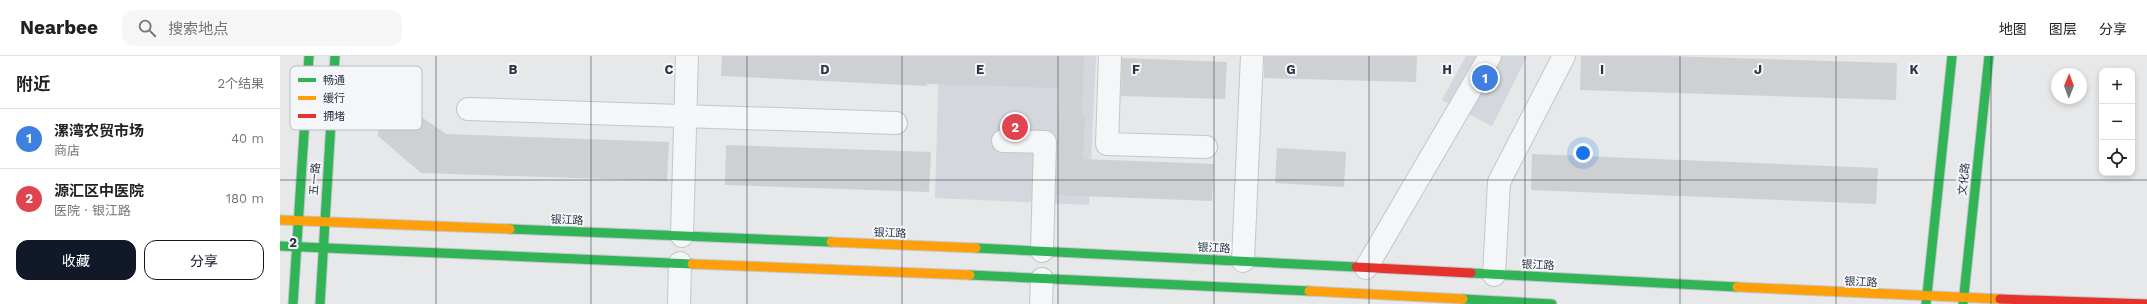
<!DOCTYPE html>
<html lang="zh">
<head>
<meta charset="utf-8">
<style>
	:root { --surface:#fff; --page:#f6f6f6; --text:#202124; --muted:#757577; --line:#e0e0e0; --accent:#111827 }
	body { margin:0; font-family:"Work Sans","Noto Sans SC",sans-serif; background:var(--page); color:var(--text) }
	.controls { position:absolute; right:12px; top:12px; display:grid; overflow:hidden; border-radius:8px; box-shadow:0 2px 6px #0003 }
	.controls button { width:36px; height:36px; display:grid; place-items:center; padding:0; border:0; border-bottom:1px solid var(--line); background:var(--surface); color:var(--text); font:20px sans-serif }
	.compass { position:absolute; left:1771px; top:12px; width:36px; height:36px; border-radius:50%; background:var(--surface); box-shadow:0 2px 6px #0003; rotate:1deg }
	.you { position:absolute; left:1303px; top:97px; width:14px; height:14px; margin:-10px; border:3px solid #fff; border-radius:50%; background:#1a73e8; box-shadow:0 0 0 6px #1a73e833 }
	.badge { display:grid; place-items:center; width:26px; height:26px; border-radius:50%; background:var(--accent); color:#fff; font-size:13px; font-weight:700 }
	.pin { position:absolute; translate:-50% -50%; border:2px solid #fff; box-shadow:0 1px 4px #0006 }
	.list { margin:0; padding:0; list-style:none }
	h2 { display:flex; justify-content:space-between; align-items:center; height:52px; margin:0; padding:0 16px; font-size:17px }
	h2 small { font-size:13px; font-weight:400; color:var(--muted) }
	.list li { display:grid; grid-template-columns:26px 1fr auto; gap:12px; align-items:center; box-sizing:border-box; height:60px; padding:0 16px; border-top:1px solid var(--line) }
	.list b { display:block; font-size:15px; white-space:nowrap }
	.list p { margin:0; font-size:13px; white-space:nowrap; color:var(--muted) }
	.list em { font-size:13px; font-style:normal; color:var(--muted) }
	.actions { display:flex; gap:8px; padding:12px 16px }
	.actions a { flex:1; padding:9px 0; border:1px solid var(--accent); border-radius:12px; text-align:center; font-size:14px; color:var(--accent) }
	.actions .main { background:var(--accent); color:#fff }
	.icon { flex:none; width:22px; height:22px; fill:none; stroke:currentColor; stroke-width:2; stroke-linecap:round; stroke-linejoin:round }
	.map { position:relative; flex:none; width:1867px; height:248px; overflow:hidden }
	header { display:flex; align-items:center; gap:24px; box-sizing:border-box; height:56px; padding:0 20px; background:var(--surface); border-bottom:1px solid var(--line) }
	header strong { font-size:19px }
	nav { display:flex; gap:22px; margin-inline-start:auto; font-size:14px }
	.search { width:280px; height:36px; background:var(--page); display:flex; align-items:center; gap:10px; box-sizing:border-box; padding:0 14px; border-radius:12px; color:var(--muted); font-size:15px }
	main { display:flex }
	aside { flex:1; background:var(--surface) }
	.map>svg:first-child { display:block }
	.built { fill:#d4d7dd }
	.building { fill:#ced0d3 }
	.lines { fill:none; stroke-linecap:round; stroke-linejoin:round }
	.street-casing { stroke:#c4c6c8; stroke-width:24 }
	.fast-casing { stroke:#c4c6c8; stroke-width:11 }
	.slow-casing { stroke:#c4c6c8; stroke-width:11 }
	.jam-casing { stroke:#c4c6c8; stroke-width:11 }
	.street { stroke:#f5f6f7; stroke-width:22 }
	.fast { stroke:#30b455; stroke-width:9 }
	.slow { stroke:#ff9f0a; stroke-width:9 }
	.jam { stroke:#e5322d; stroke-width:9 }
	.grid { fill:none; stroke:#2b3445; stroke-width:1; stroke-opacity:0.55 }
	.labels { text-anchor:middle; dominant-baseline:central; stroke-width:4; stroke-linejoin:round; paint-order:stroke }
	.street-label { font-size:11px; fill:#2b3445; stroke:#f4f6f9 }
	.key { fill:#f4f6f9; stroke:#b8bcc3; stroke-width:1 }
	.key-label { font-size:11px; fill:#2b3445 }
	.grid-label { font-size:13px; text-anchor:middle; font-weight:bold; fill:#2b3445; stroke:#f4f6f9; stroke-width:4; stroke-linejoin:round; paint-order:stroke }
</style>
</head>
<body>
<header>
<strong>Nearbee</strong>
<div class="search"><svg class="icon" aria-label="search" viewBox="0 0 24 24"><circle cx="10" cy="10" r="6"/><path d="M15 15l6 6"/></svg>搜索地点</div>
<nav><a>地图</a><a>图层</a><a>分享</a></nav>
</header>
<main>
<aside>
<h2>附近<small>2个结果</small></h2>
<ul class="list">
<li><span class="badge" style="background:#3f7fe0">1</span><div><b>漯湾农贸市场</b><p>商店</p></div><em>40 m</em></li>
<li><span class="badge" style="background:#e0444e">2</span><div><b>源汇区中医院</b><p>医院 · 银江路</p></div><em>180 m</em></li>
</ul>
<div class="actions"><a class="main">收藏</a><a>分享</a></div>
</aside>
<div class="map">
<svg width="1867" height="248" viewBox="0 0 1867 248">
	<rect width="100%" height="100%" fill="#e6e8ea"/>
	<!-- built -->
	<g class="built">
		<path d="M659,0H816L809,149L655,142Z"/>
		<path d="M1186,0H1247L1212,70L1162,44Z"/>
	</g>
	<!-- building -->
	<g class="building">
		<path d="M442,0H804L802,61H805L803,103L934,108L932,145L776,139L779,32L647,28V30L441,20Z"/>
		<path d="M984,0H1137L1136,26L984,22Z"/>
		<path d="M1301,0H1387L1617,7L1616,44L1300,34Z"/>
		<path d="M842,2L947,6L945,43L841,40Z"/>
		<path d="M140,39V60L166,78L389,86L387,125L141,117L98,80V40Z"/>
		<path d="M446,89L651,96L649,136L445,129Z"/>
		<path d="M997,92L1066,96L1064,131L995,127Z"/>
		<path d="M1252,98L1598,112L1596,148L1251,134Z"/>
	</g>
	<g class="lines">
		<!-- street casing -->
		<g class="street-casing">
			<g id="street">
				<path d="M830,0L827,88L926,91"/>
				<path d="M188,53L616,67"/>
				<path d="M723,85L765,86L762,195"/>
				<path d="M402,180L407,0"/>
				<path d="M963,205L972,0"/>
				<path d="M1086,212L1210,0"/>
				<path d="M1214,219L1219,126L1284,0"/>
				<path d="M399,248L400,207"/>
				<path d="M761,248L762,223"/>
			</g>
		</g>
		<!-- fast casing -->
		<g class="fast-casing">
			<g id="fast">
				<path d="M230,173L551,186"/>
				<path d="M0,190L412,208"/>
				<path d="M696,192L1076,211"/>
				<path d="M1191,217L1457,231"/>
				<path d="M690,219L1029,235"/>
				<path d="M1183,243L1272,248"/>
				<path d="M13,248L29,0"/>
				<path d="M40,248L55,0"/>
				<path d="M1646,248L1672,0"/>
				<path d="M1683,248L1709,0"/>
			</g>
		</g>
		<!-- slow casing -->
		<g class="slow-casing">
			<g id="slow">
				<path d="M0,164L230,173"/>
				<path d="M551,186L696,192"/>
				<path d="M412,208L690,219"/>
				<path d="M1457,231L1720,243"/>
				<path d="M1029,235L1183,243"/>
			</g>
		</g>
		<!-- jam casing -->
		<g class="jam-casing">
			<g id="jam">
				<path d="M1076,211L1191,217"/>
				<path d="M1720,243L1867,248"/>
			</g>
		</g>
		<!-- street -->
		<use href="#street" class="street"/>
		<!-- fast -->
		<use href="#fast" class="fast"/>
		<!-- slow -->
		<use href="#slow" class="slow"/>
		<!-- jam -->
		<use href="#jam" class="jam"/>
	</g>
	<!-- grid -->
	<path class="grid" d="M156,0V248M311,0V248M467,0V248M622,0V248M778,0V248M934,0V248M1089,0V248M1245,0V248M1400,0V248M1556,0V248M1711,0V248M0,124H1867"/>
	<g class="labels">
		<!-- street labels -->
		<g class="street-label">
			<text transform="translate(35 123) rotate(-86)">五一路</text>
			<text transform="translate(1684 123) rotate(-84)">文化路</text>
			<text transform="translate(287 164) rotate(2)">银江路</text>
			<text transform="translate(610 177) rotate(2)">银江路</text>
			<text transform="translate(934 192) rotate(3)">银江路</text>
			<text transform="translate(1258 209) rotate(3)">银江路</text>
			<text transform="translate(1581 226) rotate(3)">银江路</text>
		</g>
	</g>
	<!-- legend -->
	<rect x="10" y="10" width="132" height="64" rx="6" class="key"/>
	<rect x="18" y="22" width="18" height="4" fill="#30b455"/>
	<rect x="18" y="40" width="18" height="4" fill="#ff9f0a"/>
	<rect x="18" y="58" width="18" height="4" fill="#e5322d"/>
	<g class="key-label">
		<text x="43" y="28">畅通</text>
		<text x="43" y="46">缓行</text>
		<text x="43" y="64">拥堵</text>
	</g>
	<g class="grid-label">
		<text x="233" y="18">B</text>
		<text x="389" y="18">C</text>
		<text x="545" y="18">D</text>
		<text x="700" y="18">E</text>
		<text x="856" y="18">F</text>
		<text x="1011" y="18">G</text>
		<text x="1167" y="18">H</text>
		<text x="1322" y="18">I</text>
		<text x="1478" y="18">J</text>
		<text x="1634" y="18">K</text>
		<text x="13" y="191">2</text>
	</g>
</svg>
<div class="controls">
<button>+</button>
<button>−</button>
<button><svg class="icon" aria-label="locate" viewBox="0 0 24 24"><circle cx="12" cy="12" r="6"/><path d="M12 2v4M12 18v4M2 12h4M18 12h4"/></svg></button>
</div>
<svg class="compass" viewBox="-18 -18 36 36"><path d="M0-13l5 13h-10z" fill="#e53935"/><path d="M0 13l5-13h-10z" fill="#757577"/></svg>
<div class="you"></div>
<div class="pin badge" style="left:1205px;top:22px;background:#3f7fe0">1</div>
<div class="pin badge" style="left:735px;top:71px;background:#e0444e">2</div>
</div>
</main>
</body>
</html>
